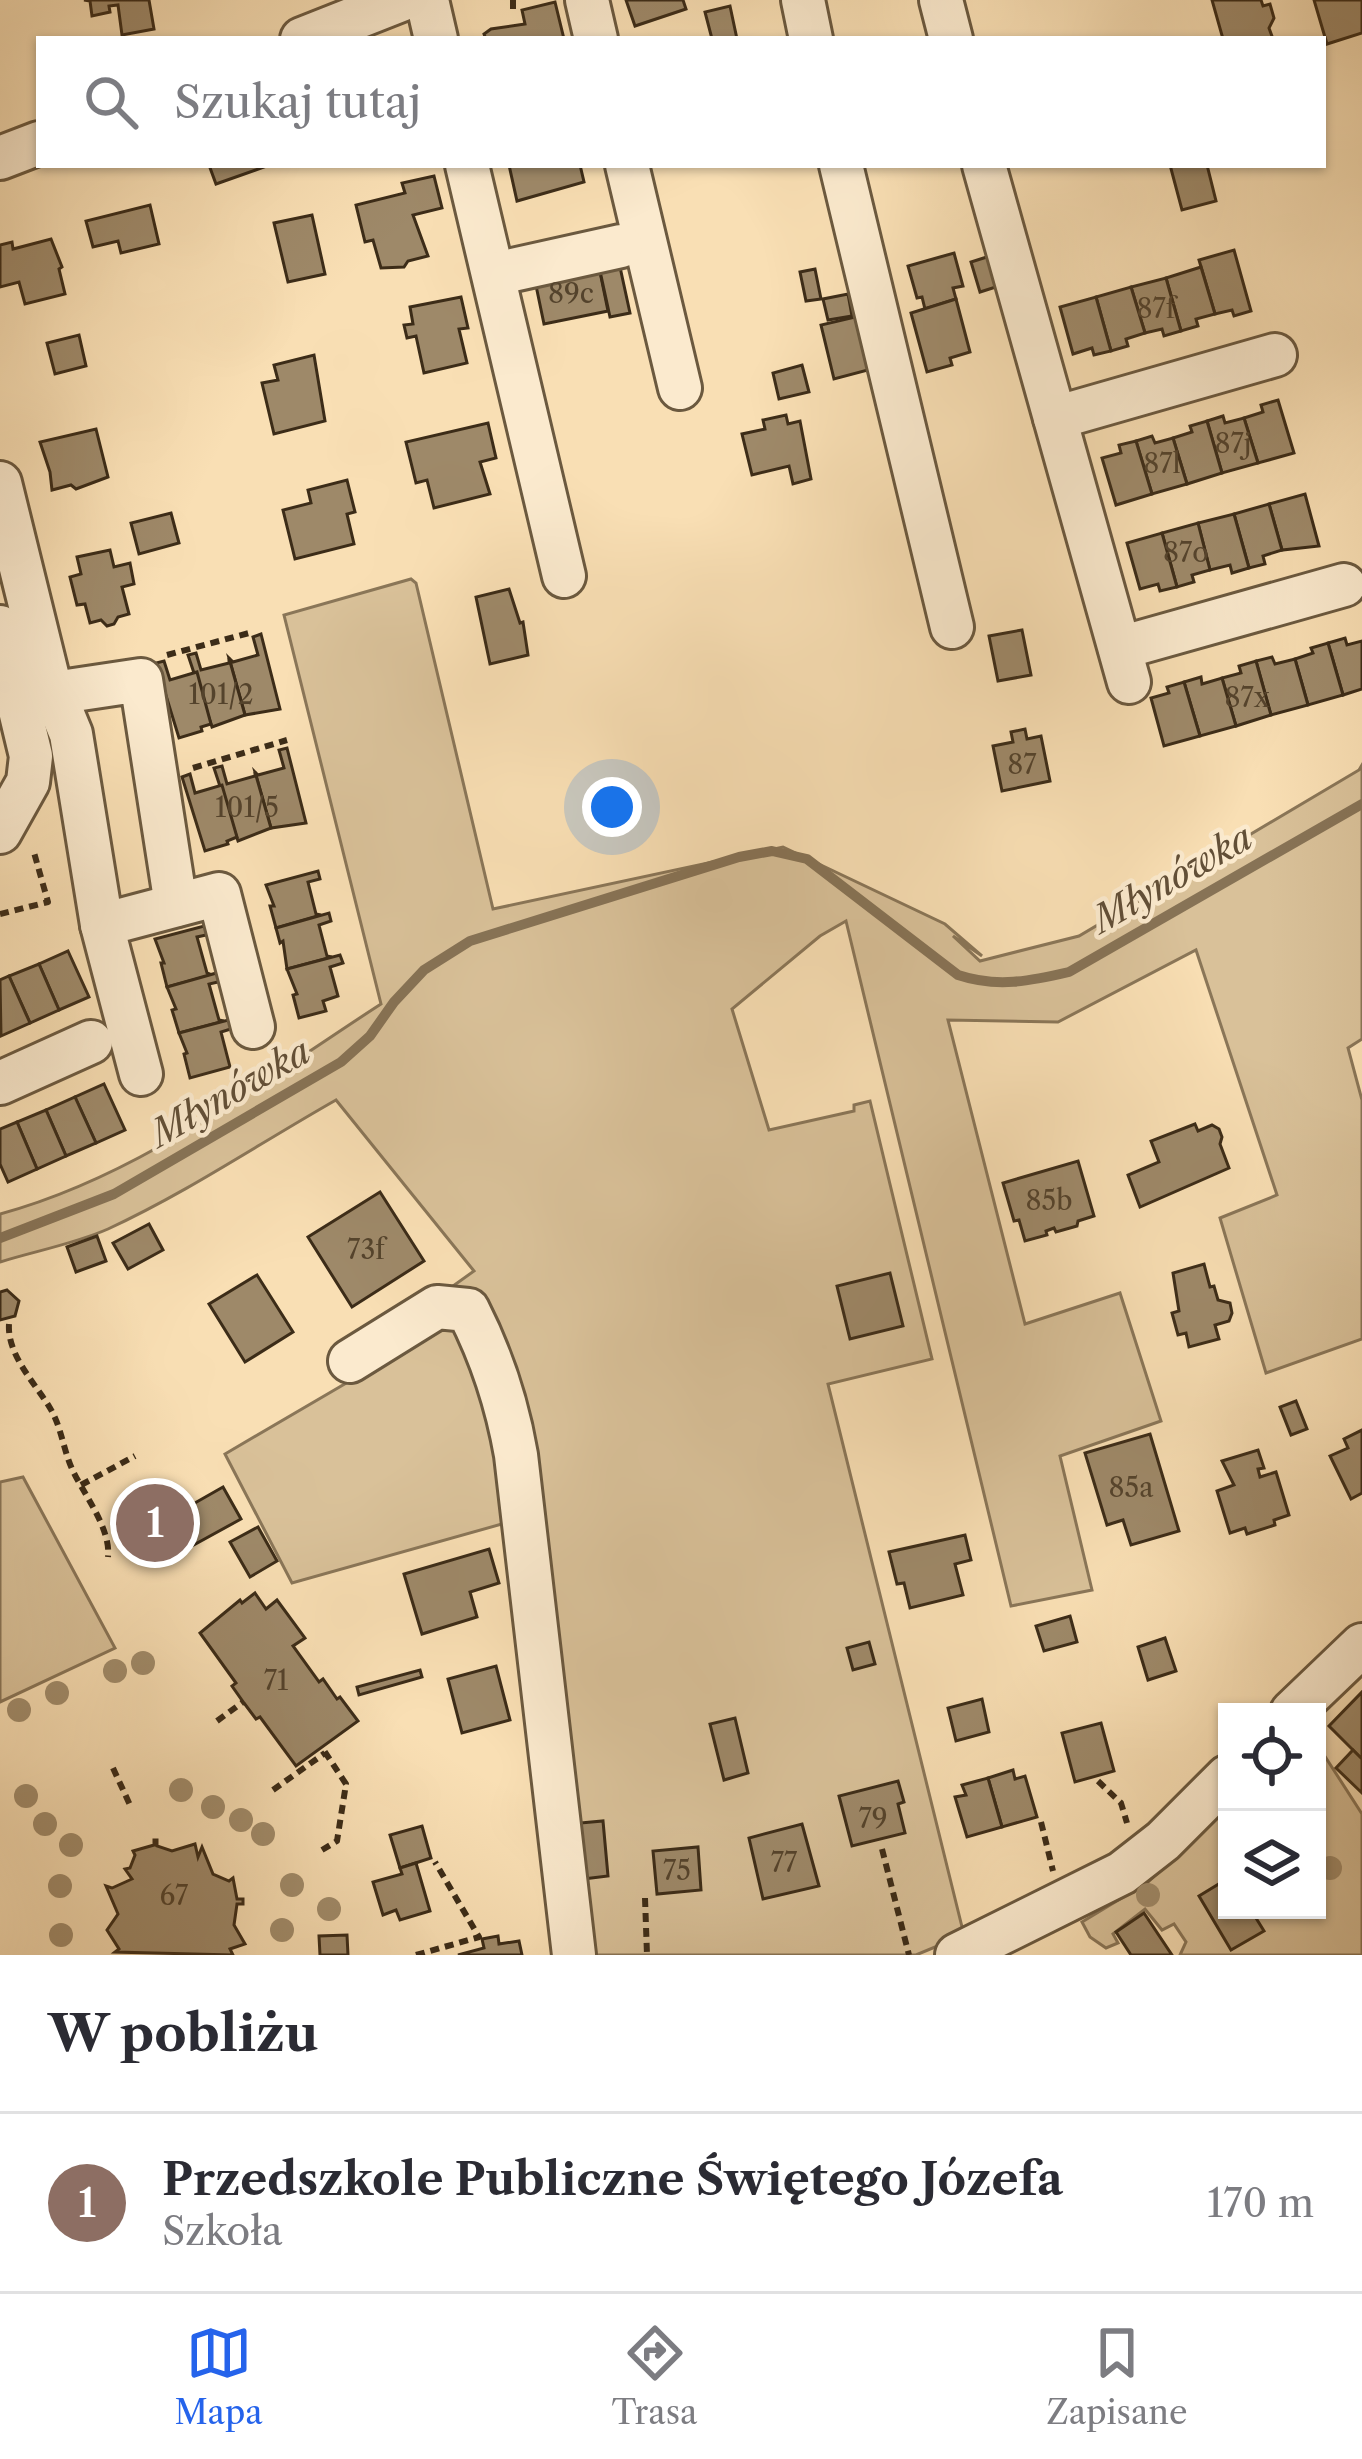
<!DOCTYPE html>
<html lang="pl">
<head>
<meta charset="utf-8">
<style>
	:root { --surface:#fff; --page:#f2f2f3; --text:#2b2b33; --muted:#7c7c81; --line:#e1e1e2; --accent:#2563eb }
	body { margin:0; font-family:"Libre Caslon Text",serif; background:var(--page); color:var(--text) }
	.controls { position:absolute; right:36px; bottom:36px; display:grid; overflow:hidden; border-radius:0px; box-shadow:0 3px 9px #0004 }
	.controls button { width:108px; height:108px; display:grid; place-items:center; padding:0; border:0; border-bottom:3px solid var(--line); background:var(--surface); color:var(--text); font:60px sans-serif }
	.you { position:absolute; left:612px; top:807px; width:42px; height:42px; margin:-30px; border:9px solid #fff; border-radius:50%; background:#1a73e8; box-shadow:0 0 0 18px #1a73e833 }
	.badge { display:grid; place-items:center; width:78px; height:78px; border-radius:50%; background:var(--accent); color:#fff; font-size:39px; font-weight:700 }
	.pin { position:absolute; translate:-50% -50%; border:6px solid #fff; box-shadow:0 3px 12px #0006 }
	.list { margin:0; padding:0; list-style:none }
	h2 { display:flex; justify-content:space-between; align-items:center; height:156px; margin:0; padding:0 48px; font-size:51px }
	h2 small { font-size:39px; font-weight:400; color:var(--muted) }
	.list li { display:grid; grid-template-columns:78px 1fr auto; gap:36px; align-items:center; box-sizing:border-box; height:180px; padding:0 48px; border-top:3px solid var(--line) }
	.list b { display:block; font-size:45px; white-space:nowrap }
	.list p { margin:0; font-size:39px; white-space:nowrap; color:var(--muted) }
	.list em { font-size:39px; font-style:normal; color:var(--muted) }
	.icon { flex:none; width:66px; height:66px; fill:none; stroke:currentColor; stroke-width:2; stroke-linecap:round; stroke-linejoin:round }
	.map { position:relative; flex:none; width:1362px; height:1955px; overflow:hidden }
	.search { position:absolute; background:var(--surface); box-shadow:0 3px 9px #0004; left:36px; right:36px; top:36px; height:132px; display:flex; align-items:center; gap:30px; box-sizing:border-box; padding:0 42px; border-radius:0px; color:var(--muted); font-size:45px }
	.sheet { height:336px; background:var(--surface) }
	nav { display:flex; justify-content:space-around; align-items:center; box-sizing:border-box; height:168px; border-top:3px solid var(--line); background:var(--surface); font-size:33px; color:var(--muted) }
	nav a { display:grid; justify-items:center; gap:6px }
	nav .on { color:var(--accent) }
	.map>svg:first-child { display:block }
	.green { fill:#d9c199; stroke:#8a7658; stroke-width:3 }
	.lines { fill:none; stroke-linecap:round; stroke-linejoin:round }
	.stream { stroke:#877356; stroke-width:10 }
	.building { fill:#9e8969; stroke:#3c2c18; stroke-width:3 }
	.minor-casing { stroke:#6b593f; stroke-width:48 }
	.path { stroke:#3c2c18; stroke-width:6; stroke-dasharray:9 6; stroke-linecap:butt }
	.minor { stroke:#fbeace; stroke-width:42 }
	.tree { fill:#a28d6c }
	.labels { text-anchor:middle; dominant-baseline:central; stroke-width:9; stroke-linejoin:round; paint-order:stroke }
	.number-label { font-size:27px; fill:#54432c }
	.water-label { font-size:36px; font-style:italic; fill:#624f37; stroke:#fbeace }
</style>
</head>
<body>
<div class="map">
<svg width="1362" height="1955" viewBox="0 0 1362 1955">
	<rect width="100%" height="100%" fill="#f9dfb4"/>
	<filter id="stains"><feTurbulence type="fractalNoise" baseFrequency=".00167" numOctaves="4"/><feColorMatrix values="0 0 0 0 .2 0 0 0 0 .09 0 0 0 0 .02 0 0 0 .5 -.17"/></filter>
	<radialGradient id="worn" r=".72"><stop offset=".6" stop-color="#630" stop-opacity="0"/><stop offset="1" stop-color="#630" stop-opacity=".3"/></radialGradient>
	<!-- green -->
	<g class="green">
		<path d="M411,579L416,583L493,909L783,847L945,924L982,956L953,936L980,961L1079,936L1359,770L1362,765V1039L1348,1048L1362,1100V1339L1266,1373L1220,1218L1277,1195L1196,950L1058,1022L948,1020L1025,1324L1120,1293L1161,1421L1060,1456L1092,1590L1011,1606L846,921L820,936L732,1009L769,1130L854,1111V1105L870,1101L932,1359L828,1384L964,1935L916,1955H587L486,1310L453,1286L474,1271L336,1100C260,1143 188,1192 108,1229C74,1244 35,1251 0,1262V1214C141,1176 260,1082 381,1004L284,615Z"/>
		<path d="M443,1318L478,1343L509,1522L292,1583L225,1454L360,1375Z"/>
		<path d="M23,1477L115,1648L0,1702V1482Z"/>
		<path d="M1317,1744L1362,1814V1955H1180L1186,1942L1174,1924L1162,1930L1145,1909L1113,1934L1118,1943L1106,1948L1090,1937L1082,1922L1148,1882L1227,1808V1910H1317Z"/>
	</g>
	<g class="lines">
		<!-- stream -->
		<path class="stream" d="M0,1238L114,1194L341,1062L370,1036L394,1002L424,970L470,941L739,857L772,851L807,859L958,975C997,988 1030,981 1069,972L1362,804"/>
	</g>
	<!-- building -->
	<g class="building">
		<path d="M84,0H149L154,29L122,35L118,5L109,6L110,12L92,16L90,1Z"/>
		<path d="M626,0H683L686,9L635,26Z"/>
		<path d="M1212,0H1261L1263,6L1270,4L1274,18L1269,28L1273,39H1223Z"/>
		<path d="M1314,0H1362V33L1327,44Z"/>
		<path d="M555,2L564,39H486L484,34L491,29L525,24L522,10Z"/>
		<path d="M730,6L737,39H712L705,12Z"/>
		<path d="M209,165H266L267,166L216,184Z"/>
		<path d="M509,165H580L584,182L517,201Z"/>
		<path d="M1170,165H1207L1216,201L1182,210Z"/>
		<path d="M434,176L442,208L413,215L428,256L408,261L404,267L381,268L373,240L365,242L356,205L405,193L402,183Z"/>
		<path d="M150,205L159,244L121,253L118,241L93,247L86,221Z"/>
		<path d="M312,215L325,274L288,282L274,223Z"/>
		<path d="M51,239L62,267L59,269L65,294L25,304L19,282L0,287V245L12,242L13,249Z"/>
		<path d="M1234,250L1251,311L1234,316L1232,310L1215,314L1199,260Z"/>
		<path d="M954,253L963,286L953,288L956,299L925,309L922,297L917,298L908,266Z"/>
		<path d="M990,256L999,286L980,292L971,262Z"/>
		<path d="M598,262L608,311L544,324L534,276Z"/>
		<path d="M620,267L630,313L610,317L600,271Z"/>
		<path d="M1201,267L1215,314L1196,319L1198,326L1181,331L1166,278Z"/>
		<path d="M815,269L821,299L806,301L800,272Z"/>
		<path d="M1166,278L1181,331L1164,336L1162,329L1145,333L1131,287Z"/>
		<path d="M1131,287L1145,333L1126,339L1128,346L1111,351L1096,297Z"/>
		<path d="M848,294L852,316L828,320L823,299Z"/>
		<path d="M461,297L468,328L459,329L467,363L424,373L416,336L407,338L404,325L413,324L410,307Z"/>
		<path d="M1096,297L1111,351L1094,355L1092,348L1073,354L1060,307Z"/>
		<path d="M956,299L970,352L950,358L952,365L927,372L911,313Z"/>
		<path d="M855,317L868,370L834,379L821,325Z"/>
		<path d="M79,335L86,366L55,374L47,343Z"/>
		<path d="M314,355L325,421L274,434L262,383L278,380L274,365Z"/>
		<path d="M802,365L809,392L779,399L773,373Z"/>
		<path d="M1278,400L1294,453L1258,463L1244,418L1263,412L1261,405Z"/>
		<path d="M786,415L788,424L800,421L811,479L793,484L789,466L752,475L742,434L765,429L763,420Z"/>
		<path d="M1223,416L1225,423L1244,418L1258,463L1222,473L1207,421Z"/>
		<path d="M1207,421L1222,473L1187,484L1173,438L1192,432L1190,426Z"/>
		<path d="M488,423L496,458L480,462L490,494L434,508L427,480L416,483L406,442Z"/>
		<path d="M96,429L108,477L76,489L71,485L52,490L50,472L40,442Z"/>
		<path d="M1152,436L1155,443L1173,438L1187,484L1152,494L1136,441Z"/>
		<path d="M1136,441L1152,494L1116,505L1102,458L1121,453L1119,445Z"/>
		<path d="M347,480L355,512L347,514L354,544L295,559L283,510L311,503L308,490Z"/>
		<path d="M1305,494L1319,546L1282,550L1269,504Z"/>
		<path d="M1269,504L1282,550L1263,556L1265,564L1249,568L1234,514Z"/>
		<path d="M171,513L179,543L139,554L131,523Z"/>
		<path d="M1234,514L1249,568L1232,573L1230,565L1210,570L1198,523Z"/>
		<path d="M1198,523L1210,570L1192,575L1194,582L1177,587L1162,533Z"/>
		<path d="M1162,533L1177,587L1160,591L1158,584L1140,589L1127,543Z"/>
		<path d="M110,550L114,567L130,563L134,584L122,587L129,614L118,617L114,624L107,626L101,620L90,623L85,604L77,605L70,577L81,574L77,557Z"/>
		<path d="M509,589L520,623L523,622L528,655L490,664L476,597Z"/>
		<path d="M1022,630L1031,675L998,681L989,636Z"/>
		<path d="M261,634L280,709L245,715L229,658L233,662L258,655L253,637Z"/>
		<path d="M1345,638L1347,645L1362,641V689L1343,695L1328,643Z"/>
		<path d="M1328,643L1343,695L1308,705L1295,659L1313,653L1311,648Z"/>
		<path d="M196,653L201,670L229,663V658L245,715L212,727L188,655Z"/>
		<path d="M1272,657L1275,664L1295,659L1308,705L1271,715L1256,661Z"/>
		<path d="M164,661L170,680L197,672L211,724L201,727L202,731L179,738L156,663Z"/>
		<path d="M1256,661L1271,715L1236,726L1222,678L1241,673L1239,666Z"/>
		<path d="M1201,677L1202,684L1222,678L1236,726L1200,736L1184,682Z"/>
		<path d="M1184,682L1200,736L1164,746L1151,698L1169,693L1167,687Z"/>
		<path d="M1025,729L1027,739L1041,736L1050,781L1002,791L993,746L1013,742L1011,732Z"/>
		<path d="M287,748L306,823L271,828L255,772L258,775L284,768L279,750Z"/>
		<path d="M222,766L227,784L255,776V772L271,828L238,841L214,768Z"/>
		<path d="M190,774L195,793L222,785L237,837L227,841L228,844L205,851L182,777Z"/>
		<path d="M318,871L320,879L308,882L316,914L321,915L276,928L270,906H274L266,885Z"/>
		<path d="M329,913L331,921L319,925L327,956L332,957L287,969L283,941L280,943L276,928Z"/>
		<path d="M208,925L211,934L197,937L207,973L212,975L167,987L161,963H164L155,939Z"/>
		<path d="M68,951L89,997L59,1010L39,964Z"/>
		<path d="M340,955L343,963L330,967L338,996L323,1001L326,1011L299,1018L293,995L297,994L287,969Z"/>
		<path d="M39,964L59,1010L30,1023L9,976Z"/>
		<path d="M220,972L222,981L209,984L219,1020L224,1021L179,1033L172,1010L176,1009L167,987Z"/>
		<path d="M9,976L30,1023L1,1036L0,980Z"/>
		<path d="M232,1019L234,1028L221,1032L230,1067L190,1078L184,1054L187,1053L179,1033Z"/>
		<path d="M104,1084L125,1130L96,1143L75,1097Z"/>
		<path d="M75,1097L96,1143L66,1156L46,1110Z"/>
		<path d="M46,1110L66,1156L37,1169L17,1122Z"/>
		<path d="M17,1122L37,1169L8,1182L0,1164V1129Z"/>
		<path d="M1195,1124L1198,1131L1212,1125L1219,1129L1222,1137L1220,1144L1229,1168L1140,1207L1128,1175L1159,1162L1151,1141Z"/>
		<path d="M1078,1161L1094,1216L1078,1221L1077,1226L1056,1232L1054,1228L1046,1231L1047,1235L1025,1241L1019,1220L1014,1221L1003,1183Z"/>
		<path d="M380,1192L424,1261L352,1307L308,1237Z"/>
		<path d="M149,1224L163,1250L128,1269L113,1243Z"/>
		<path d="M97,1236L106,1261L76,1272L67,1247Z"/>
		<path d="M1204,1264L1210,1287L1214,1286L1218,1300L1230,1303L1232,1313L1229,1321L1215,1325L1219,1339L1189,1347L1186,1333L1178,1335L1172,1313L1179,1311L1173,1273Z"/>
		<path d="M890,1273L903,1326L850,1339L837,1286Z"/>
		<path d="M257,1275L293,1332L245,1362L209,1304Z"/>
		<path d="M7,1290L19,1301L15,1316L0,1320V1292Z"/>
		<path d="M1296,1401L1307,1429L1291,1435L1280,1407Z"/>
		<path d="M1362,1430V1493L1351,1499L1330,1456L1348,1448L1344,1439Z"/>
		<path d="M1150,1434L1179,1531L1131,1545L1123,1520L1107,1525L1085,1453Z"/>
		<path d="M1258,1450L1264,1468L1258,1469L1260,1477L1276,1472L1289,1515L1274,1520L1275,1525L1247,1534L1245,1528L1230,1533L1217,1491L1234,1485L1222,1461Z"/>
		<path d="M223,1487L241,1519L190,1547L172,1516Z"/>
		<path d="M258,1527L277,1561L250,1577L230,1542Z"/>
		<path d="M965,1535L971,1560L955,1564L963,1595L910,1608L904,1583L897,1584L889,1552Z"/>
		<path d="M489,1549L499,1583L470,1592L477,1617L422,1634L404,1574Z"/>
		<path d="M255,1593L266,1609L277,1600L305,1638L293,1646L319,1682L323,1679L337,1699L340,1697L358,1721L296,1766L260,1717L256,1719L244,1703L232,1686L236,1683L200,1633L240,1600L242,1603Z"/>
		<path d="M1070,1616L1077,1642L1044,1651L1036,1626Z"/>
		<path d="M1165,1638L1176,1671L1148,1680L1138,1647Z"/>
		<path d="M869,1642L875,1664L853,1670L847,1648Z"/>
		<path d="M496,1666L510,1720L462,1733L448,1679Z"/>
		<path d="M420,1670L422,1677L359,1695L357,1687Z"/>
		<path d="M1362,1692V1759L1329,1726Z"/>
		<path d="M982,1699L989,1732L956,1741L948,1708Z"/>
		<path d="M735,1718L748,1773L724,1780L710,1724Z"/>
		<path d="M1101,1723L1114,1771L1075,1782L1062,1733Z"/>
		<path d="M1353,1750L1362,1759V1793L1336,1768Z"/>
		<path d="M1013,1770L1015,1779L1025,1776L1037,1817L1002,1827L988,1778Z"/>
		<path d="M988,1778L1002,1827L967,1837L955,1797L966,1795L962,1785Z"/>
		<path d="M898,1781L904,1802L898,1804L905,1833L852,1846L839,1796Z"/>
		<path d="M603,1821L608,1876L575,1880L569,1824Z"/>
		<path d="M802,1824L819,1886L763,1899L749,1838Z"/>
		<path d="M422,1826L431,1858L400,1868L390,1835Z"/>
		<path d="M154,1840H157V1846L172,1851L195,1844L198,1857L202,1847L213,1874L229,1881L233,1878L237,1899H243V1904H237L234,1925L245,1944L230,1949L233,1955L115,1952L119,1949L107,1930L118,1914L106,1886L112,1888L132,1879L125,1869L130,1868L135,1855L133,1851L154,1845Z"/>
		<path d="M698,1847L701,1890L657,1894L653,1851Z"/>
		<path d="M416,1863L430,1911L400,1920L396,1910L383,1915L373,1882L402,1874L400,1868Z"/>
		<path d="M1227,1879V1910H1251L1264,1931L1231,1950L1199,1896Z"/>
		<path d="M1144,1913L1172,1955H1131L1116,1932Z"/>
		<path d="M347,1935L348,1955H320L319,1936Z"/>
		<path d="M498,1936L499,1944L519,1941L522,1955H458L484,1948L482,1939Z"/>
	</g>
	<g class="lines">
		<!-- minor casing -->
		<g class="minor-casing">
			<g id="minor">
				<path d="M427,0L436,39"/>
				<path d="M587,0L596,39"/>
				<path d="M803,0L811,39"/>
				<path d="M941,0L951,39"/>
				<path d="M302,39L401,0"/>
				<path d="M0,158L39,143"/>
				<path d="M467,165L564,576"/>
				<path d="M627,165L680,388"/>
				<path d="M841,165L952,627"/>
				<path d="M984,165L1129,682"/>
				<path d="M495,274L621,246"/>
				<path d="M1055,418L1275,355"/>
				<path d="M0,483L48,678L71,734L102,925"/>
				<path d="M0,627L31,756L28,782L0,832"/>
				<path d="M1120,648L1344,585"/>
				<path d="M54,693L141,680L176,905"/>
				<path d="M141,1074L102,925L219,894L253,1027"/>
				<path d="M0,1083L91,1042"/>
				<path d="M350,1361L437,1307L468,1310C492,1357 507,1403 516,1455L574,1955"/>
				<path d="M1292,1712L1362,1645"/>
				<path d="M957,1955L1122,1873L1163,1841L1227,1777"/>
			</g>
		</g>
		<!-- path -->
		<g class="path">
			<path d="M513,0V14"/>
			<path d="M167,655L249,633"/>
			<path d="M193,768L287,740"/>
			<path d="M0,914L48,902L33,849"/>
			<path d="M9,1324C7,1355 35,1383 50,1408C62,1428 63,1450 73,1471C85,1496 111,1529 108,1557"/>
			<path d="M81,1485L135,1456"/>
			<path d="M217,1721L243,1702"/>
			<path d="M113,1768L130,1805"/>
			<path d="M1098,1781L1121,1803L1127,1823"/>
			<path d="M273,1790L325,1753"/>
			<path d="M1041,1822L1053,1871"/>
			<path d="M882,1849L909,1955"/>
			<path d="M322,1850L337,1841L346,1784L323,1749"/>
			<path d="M645,1898L647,1955"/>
			<path d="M416,1955L479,1937L435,1862"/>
		</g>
		<!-- minor -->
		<use href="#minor" class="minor"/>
	</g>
	<!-- trees -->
	<g class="tree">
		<circle cx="143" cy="1663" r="12"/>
		<circle cx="115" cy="1671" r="12"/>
		<circle cx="57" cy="1693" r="12"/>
		<circle cx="19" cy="1710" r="12"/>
		<circle cx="181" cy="1790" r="12"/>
		<circle cx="26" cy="1796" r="12"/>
		<circle cx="213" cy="1807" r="12"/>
		<circle cx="241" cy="1820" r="12"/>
		<circle cx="45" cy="1824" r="12"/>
		<circle cx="263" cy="1834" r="12"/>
		<circle cx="71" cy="1845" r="12"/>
		<circle cx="1330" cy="1868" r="12"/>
		<circle cx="292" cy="1885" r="12"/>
		<circle cx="60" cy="1886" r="12"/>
		<circle cx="1148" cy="1895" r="12"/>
		<circle cx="329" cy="1909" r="12"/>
		<circle cx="282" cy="1930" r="12"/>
		<circle cx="61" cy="1935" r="12"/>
	</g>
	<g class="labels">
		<!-- number labels -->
		<g class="number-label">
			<text x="571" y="293">89c</text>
			<text x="1156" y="308">87f</text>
			<text x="1233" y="443">87j</text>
			<text x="1162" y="463">87l</text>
			<text x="1186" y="552">87o</text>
			<text x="221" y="694">101/2</text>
			<text x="1247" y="697">87x</text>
			<text x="1022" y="764">87</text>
			<text x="247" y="807">101/5</text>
			<text x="1049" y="1200">85b</text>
			<text x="366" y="1249">73f</text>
			<text x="1131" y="1487">85a</text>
			<text x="276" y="1680">71</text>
			<text x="873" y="1818">79</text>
			<text x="784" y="1862">77</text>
			<text x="677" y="1870">75</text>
			<text x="174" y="1895">67</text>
		</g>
		<!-- water labels -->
		<g class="water-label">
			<text transform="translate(1172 878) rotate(-30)">Młynówka</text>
			<text transform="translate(230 1092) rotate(-30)">Młynówka</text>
		</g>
	</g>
	<rect width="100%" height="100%" filter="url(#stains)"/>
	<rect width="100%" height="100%" fill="url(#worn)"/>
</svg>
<div class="controls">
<button><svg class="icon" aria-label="locate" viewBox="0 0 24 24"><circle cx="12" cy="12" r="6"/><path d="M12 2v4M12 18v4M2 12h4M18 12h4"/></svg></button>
<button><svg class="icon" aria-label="layers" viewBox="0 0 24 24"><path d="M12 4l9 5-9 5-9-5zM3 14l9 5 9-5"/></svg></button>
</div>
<div class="you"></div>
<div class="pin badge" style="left:155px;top:1523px;background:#8d6e63">1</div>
<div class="search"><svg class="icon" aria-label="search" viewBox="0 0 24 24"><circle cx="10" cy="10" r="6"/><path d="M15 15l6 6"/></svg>Szukaj tutaj</div>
</div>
<section class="sheet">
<h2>W pobliżu<small></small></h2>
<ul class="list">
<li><span class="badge" style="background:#8d6e63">1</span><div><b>Przedszkole Publiczne Świętego Józefa</b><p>Szkoła</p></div><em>170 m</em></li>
</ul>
</section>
<nav>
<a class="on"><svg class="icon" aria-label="map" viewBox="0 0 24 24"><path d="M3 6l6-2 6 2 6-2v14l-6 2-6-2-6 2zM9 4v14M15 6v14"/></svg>Mapa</a>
<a><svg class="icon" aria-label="directions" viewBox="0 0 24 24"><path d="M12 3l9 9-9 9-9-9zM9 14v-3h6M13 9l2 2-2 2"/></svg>Trasa</a>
<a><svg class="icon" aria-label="saved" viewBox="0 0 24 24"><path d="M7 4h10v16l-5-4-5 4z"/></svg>Zapisane</a>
</nav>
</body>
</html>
